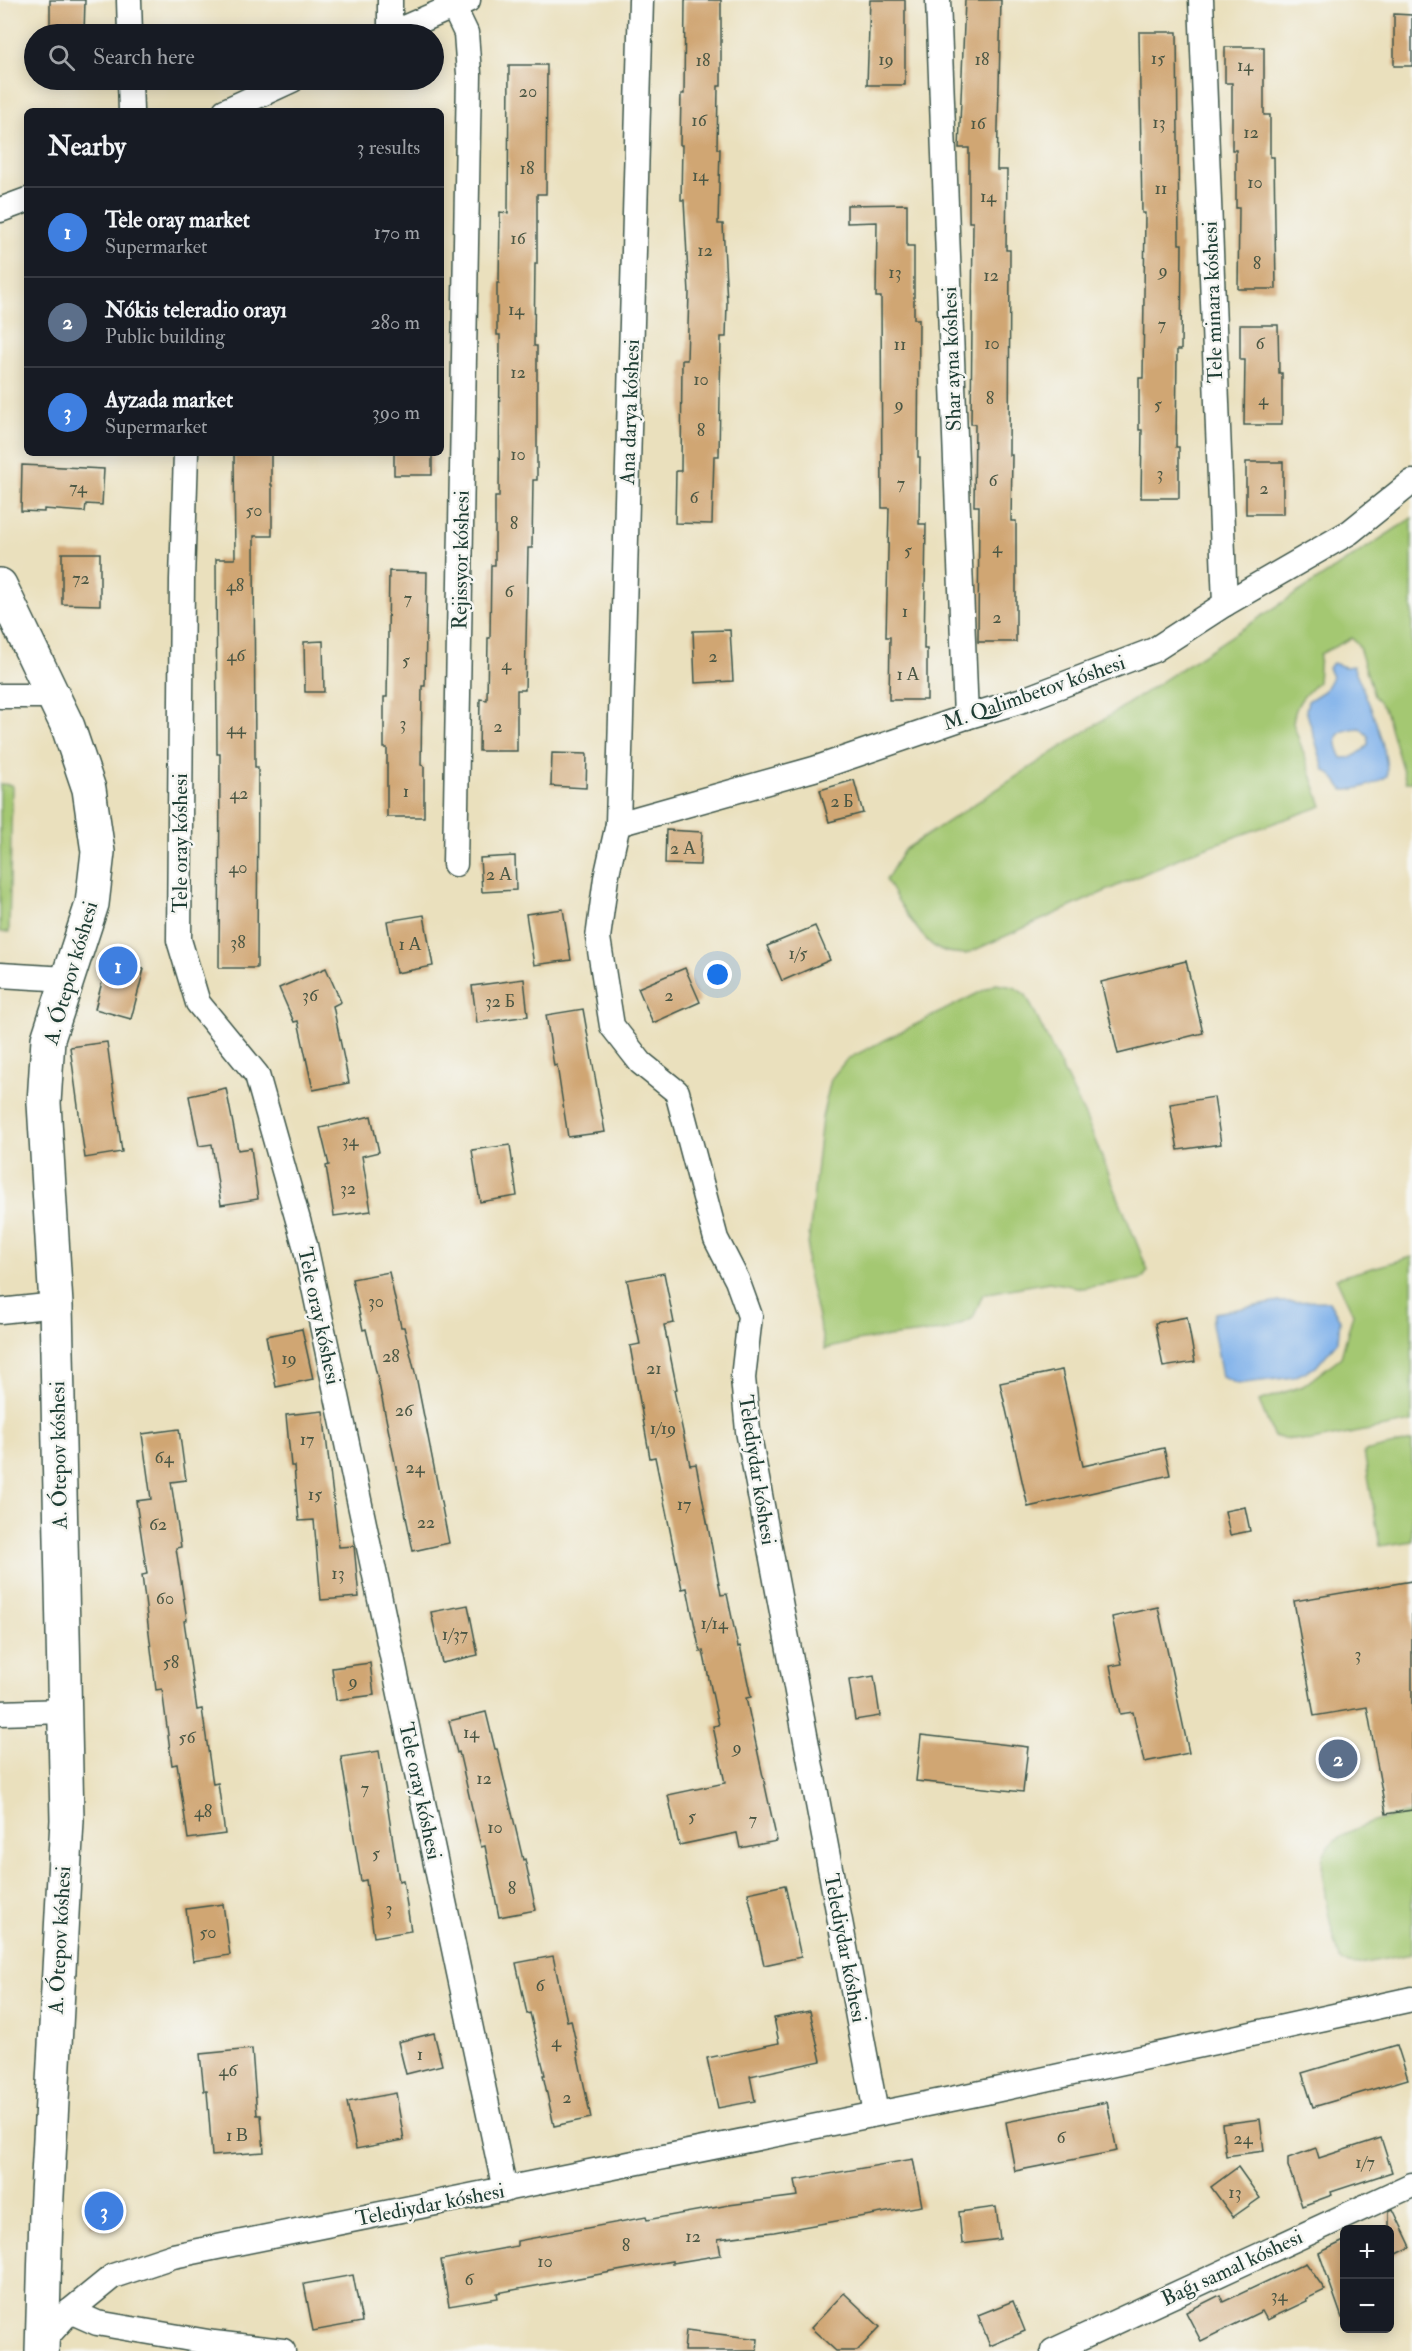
<!DOCTYPE html>
<html lang="en">
<head>
<meta charset="utf-8">
<style>
	:root { --surface:#171b24; --page:#242831; --text:#f1f3f6; --muted:#9ea1a6; --line:#363941; --accent:#d690ce }
	body { margin:0; font-family:"IM FELL Double Pica",serif; background:var(--page); color:var(--text) }
	.controls { position:absolute; right:18px; bottom:18px; display:grid; overflow:hidden; border-radius:9px; box-shadow:0 3px 15px #0003 }
	.controls button { width:54px; height:54px; display:grid; place-items:center; padding:0; border:0; border-bottom:2px solid var(--line); background:var(--surface); color:var(--text); font:30px sans-serif }
	.you { position:absolute; left:718px; top:975px; width:21px; height:21px; margin:-15px; border:4px solid #fff; border-radius:50%; background:#1a73e8; box-shadow:0 0 0 9px #1a73e833 }
	.badge { display:grid; place-items:center; width:39px; height:39px; border-radius:50%; background:var(--accent); color:#fff; font-size:20px; font-weight:700 }
	.pin { position:absolute; translate:-50% -50%; border:3px solid #fff; box-shadow:0 2px 6px #0006 }
	.list { margin:0; padding:0; list-style:none }
	h2 { display:flex; justify-content:space-between; align-items:center; height:78px; margin:0; padding:0 24px; font-size:26px }
	h2 small { font-size:20px; font-weight:400; color:var(--muted) }
	.list li { display:grid; grid-template-columns:39px 1fr auto; gap:18px; align-items:center; box-sizing:border-box; height:90px; padding:0 24px; border-top:2px solid var(--line) }
	.list b { display:block; font-size:22px; white-space:nowrap }
	.list p { margin:0; font-size:20px; white-space:nowrap; color:var(--muted) }
	.list em { font-size:20px; font-style:normal; color:var(--muted) }
	.icon { flex:none; width:33px; height:33px; fill:none; stroke:currentColor; stroke-width:2; stroke-linecap:round; stroke-linejoin:round }
	.map { position:relative; flex:none; width:1412px; height:2351px; overflow:hidden }
	.search { position:absolute; background:var(--surface); box-shadow:0 3px 15px #0003; left:24px; top:24px; width:420px; height:66px; display:flex; align-items:center; gap:15px; box-sizing:border-box; padding:0 21px; border-radius:33px; color:var(--muted); font-size:22px }
	.panel { position:absolute; background:var(--surface); box-shadow:0 3px 15px #0003; left:24px; top:108px; width:420px; height:348px; border-radius:9px }
	.map>svg:first-child { display:block }
	.green { fill:#a4c872; stroke:#628253; stroke-width:1.5 }
	.water { fill:#7eb0ea; stroke:#4e768f; stroke-width:1.5; fill-rule:evenodd }
	.building { fill:#d0a673 }
	.lines { fill:none; stroke-linecap:round; stroke-linejoin:round }
	.street-casing { stroke:#3d5549; stroke-width:27 }
	.secondary-casing { stroke:#3d5549; stroke-width:36 }
	.street { stroke:#fff; stroke-width:24 }
	.secondary { stroke:#fff; stroke-width:33 }
	.labels { text-anchor:middle; dominant-baseline:central; stroke-width:5; stroke-linejoin:round; paint-order:stroke }
	.number-label { font-size:18px; fill:#4b5744 }
	.street-label { font-size:21px; fill:#1f3d34; stroke:#f6f6f2 }
</style>
</head>
<body>
<div class="map">
<svg width="1412" height="2351" viewBox="0 0 1412 2351">
	<rect width="100%" height="100%" fill="#f6f6f2"/>
	<filter id="ink" filterUnits="userSpaceOnUse"><feTurbulence type="fractalNoise" baseFrequency=".0167" numOctaves="2"/><feDisplacementMap in="SourceGraphic" scale="12" xChannelSelector="R" yChannelSelector="G"/><feConvolveMatrix kernelMatrix="1 2 1 2 8 2 1 2 1" color-interpolation-filters="sRGB"/></filter>
	<filter id="wash" filterUnits="userSpaceOnUse"><feTurbulence type="fractalNoise" baseFrequency=".008" numOctaves="4" result="noise"/><feDisplacementMap in="SourceGraphic" scale="24" xChannelSelector="R" yChannelSelector="G"/><feGaussianBlur stdDeviation="1.35" result="paint"/><feColorMatrix in="noise" values="0 0 0 0 0 0 0 0 0 0 0 0 0 0 0 0 0 1.4 0 .05"/><feComposite in="paint" operator="in"/></filter>
	<g filter="url(#wash)">
		<rect width="100%" height="100%" fill="#eae0bd"/>
		<!-- green -->
		<g class="green">
			<path d="M1412,518V782H1406L1385,710L1374,696L1359,647L1352,638L1320,654L1318,682C1304,695 1295,703 1293,723L1322,806L1190,853L966,954C958,953 945,953 938,949C921,940 895,897 886,880L904,850Z"/>
			<path d="M0,784L12,785L9,932H0Z"/>
			<path d="M996,984L1014,987L1026,995L1086,1118L1148,1271L1142,1279L1083,1288L1049,1282L983,1294L973,1318L949,1330L862,1340L825,1349L806,1265L822,1118L831,1079L847,1059Z"/>
			<path d="M1412,1257V1422L1312,1441L1274,1437L1259,1401L1303,1386L1341,1357L1353,1314L1336,1278Z"/>
			<path d="M1412,1441V1541L1380,1546L1364,1452Z"/>
			<path d="M1412,1813V1954L1354,1965L1341,1962C1332,1933 1325,1906 1323,1875C1323,1870 1321,1861 1323,1857C1332,1830 1387,1817 1412,1813Z"/>
		</g>
		<!-- water -->
		<g class="water">
			<path d="M1333,663L1345,667L1353,666C1366,695 1388,745 1387,776C1379,783 1354,791 1343,790L1335,779L1324,769L1306,710L1308,701L1324,691L1332,677L1328,668ZM1360,728L1368,736V745C1361,753 1353,759 1342,758C1331,736 1336,730 1360,728Z"/>
			<path d="M1329,1301L1340,1320L1338,1341L1316,1367L1294,1377L1237,1384L1222,1377L1212,1323L1215,1313L1279,1302Z"/>
		</g>
		<g id="blocks">
			<!-- building -->
			<g class="building">
				<path d="M50,0H85L84,34H50Z"/>
				<path d="M685,0H721V86H718L717,149H720L718,224H723L727,303L726,337H721L719,456H714L712,524L675,523L676,471H681L682,360H687L689,293L684,200H681L682,145H680L681,94H684Z"/>
				<path d="M870,0H905V85H867Z"/>
				<path d="M965,0H1001L997,170H1007L1006,250H1010L1009,455H1012L1011,521H1016V642H978L979,506H974L975,424H971L973,222H969V148H959Z"/>
				<path d="M1394,14L1412,15V66H1394Z"/>
				<path d="M1139,32H1177L1179,244H1182L1181,350H1177L1176,447H1179V498H1141L1142,430H1139V378H1143L1145,213H1142Z"/>
				<path d="M1225,47H1264V115H1270V157H1274L1276,289H1238L1239,208H1236V150H1232V83H1225Z"/>
				<path d="M509,65H547L546,194H537V264H535L534,346H537V480H533L532,548H528L525,690H517V751H479L480,699L487,700L488,638H490L491,565H495V497H499L500,335H497V283H499L500,212L508,213Z"/>
				<path d="M907,204V246H914V319H919L918,457H920L919,524H926L924,649H927V700H889L890,637H886L889,508H882L881,297H876L877,222L847,223V205Z"/>
				<path d="M1240,325H1278L1279,373H1282V425H1244L1245,360H1240Z"/>
				<path d="M234,453H271V485H272V536H254L255,767H258L257,968H219L220,754H217L216,559H235Z"/>
				<rect x="394" y="453" width="38" height="22"/>
				<rect x="1246" y="462" width="37" height="52"/>
				<path d="M22,465L104,469L102,505L86,504L85,512L44,509V512L21,511Z"/>
				<path d="M62,553H100V605L62,604Z"/>
				<path d="M389,571L427,572L425,686H422L421,765L424,766V817H387V748H384V697H387Z"/>
				<path d="M730,630L733,681L695,683L693,631Z"/>
				<path d="M323,641L324,692H305L304,642Z"/>
				<path d="M552,753L587,754L586,788L551,786Z"/>
				<path d="M854,780L863,813L829,822L820,790Z"/>
				<path d="M666,830L702,832L700,865L665,864Z"/>
				<path d="M515,856L516,890L482,892L480,858Z"/>
				<path d="M563,909L571,960L534,965L526,914Z"/>
				<path d="M424,915L433,966L396,973L387,921Z"/>
				<path d="M815,926L830,960L782,981L767,946Z"/>
				<path d="M108,959L144,969L131,1019L95,1009Z"/>
				<path d="M1186,961L1203,1033L1118,1054L1101,982Z"/>
				<path d="M326,968L341,1002L333,1006L349,1083L313,1090L298,1021L294,1022L279,988Z"/>
				<path d="M685,968L700,1002L653,1023L638,988Z"/>
				<path d="M524,979L528,1016L477,1023L472,986Z"/>
				<path d="M583,1009L605,1132L568,1137L557,1065L554,1066L546,1015Z"/>
				<path d="M107,1042L122,1152L85,1158L70,1047Z"/>
				<path d="M226,1088L238,1150L251,1148L258,1199L221,1205L212,1144L199,1146L189,1096Z"/>
				<path d="M1214,1097L1221,1144L1178,1150L1170,1104Z"/>
				<path d="M371,1116L379,1152L362,1156L371,1211L334,1216L326,1166L329,1165L320,1128Z"/>
				<path d="M510,1145L517,1196L480,1202L472,1150Z"/>
				<path d="M389,1272L401,1327H404L417,1381L449,1543L413,1551L379,1384L366,1329L363,1330L352,1279Z"/>
				<path d="M664,1273L674,1323L664,1325L677,1389L674,1390L690,1465L696,1464L721,1595L727,1594L738,1647L740,1646L751,1697L746,1698L777,1841L740,1848L737,1833L679,1845L668,1795L725,1783L713,1726L719,1725L703,1651L700,1652L687,1588L682,1589L655,1457L650,1458L630,1346L640,1344L627,1280Z"/>
				<path d="M1187,1317L1195,1362L1163,1367L1155,1323Z"/>
				<path d="M302,1329L313,1379L276,1387L266,1336Z"/>
				<path d="M1062,1370L1083,1466L1164,1448L1170,1475L1028,1507L1000,1383Z"/>
				<path d="M323,1411L339,1547L354,1546L359,1597L321,1600L314,1520L299,1521L294,1466H291L286,1415Z"/>
				<path d="M179,1429L186,1480L171,1482L181,1547L176,1548L187,1620L184,1621L197,1710L202,1709L213,1784L218,1783L225,1834L188,1839L177,1764L172,1765L162,1689L156,1690L142,1575L147,1574L136,1501L151,1499L142,1434Z"/>
				<path d="M1245,1507L1250,1531L1230,1535L1225,1511Z"/>
				<path d="M1412,1581V1810L1386,1814L1367,1707L1314,1716L1294,1601Z"/>
				<path d="M468,1605L478,1655L442,1663L431,1612Z"/>
				<path d="M1158,1607L1189,1753L1144,1762L1133,1712L1120,1714L1110,1666L1122,1664L1112,1617Z"/>
				<path d="M370,1663L374,1695L336,1700L332,1668Z"/>
				<path d="M874,1676L880,1716L855,1720L849,1680Z"/>
				<path d="M486,1712L495,1749H497L523,1860L525,1859L536,1910L499,1917L485,1846L481,1847L459,1752L457,1753L449,1721Z"/>
				<path d="M921,1735L1028,1747L1023,1792L916,1781Z"/>
				<path d="M379,1751L399,1881L403,1880L411,1931L374,1937L366,1880L361,1881L341,1757Z"/>
				<path d="M785,1885L801,1957L764,1965L748,1893Z"/>
				<path d="M223,1904L230,1955L193,1961L186,1909Z"/>
				<path d="M553,1956L567,2021L571,2020L578,2052H577L591,2118L554,2126L543,2075H545L530,2013L527,2014L516,1963Z"/>
				<path d="M810,2011L821,2061L750,2076L755,2101L718,2108L707,2058L779,2043L774,2018Z"/>
				<path d="M434,2033L442,2065L406,2074L398,2042Z"/>
				<path d="M1397,2045L1408,2079L1313,2107L1302,2073Z"/>
				<path d="M252,2049L257,2115H261L264,2152L212,2156L207,2091H204L200,2054Z"/>
				<path d="M396,2093L404,2140L356,2149L347,2102Z"/>
				<path d="M1107,2102L1117,2151L1015,2171L1006,2122Z"/>
				<path d="M1260,2119L1264,2151L1226,2156L1222,2124Z"/>
				<path d="M1381,2138L1392,2172L1331,2192L1332,2195L1302,2206L1288,2166V2158L1316,2148L1319,2158Z"/>
				<path d="M913,2159L922,2206L774,2232L718,2239L721,2255L672,2263V2261L497,2293L498,2298L449,2306L441,2260L517,2246V2241L646,2217L647,2220L729,2205L798,2196L795,2180Z"/>
				<path d="M1238,2167L1260,2198L1233,2217L1211,2187Z"/>
				<path d="M107,2203L112,2223L91,2227L87,2208Z"/>
				<path d="M996,2207L1000,2239L962,2244L959,2212Z"/>
				<path d="M1393,2209L1411,2247L1389,2258V2211Z"/>
				<path d="M1344,2241V2317L1342,2318L1319,2253Z"/>
				<path d="M1306,2263L1325,2290L1306,2299L1307,2301L1267,2320L1262,2311L1201,2341L1186,2312L1220,2295L1223,2302Z"/>
				<path d="M353,2275L362,2322L313,2331L304,2284Z"/>
				<path d="M844,2293L880,2327L857,2351H836L811,2328Z"/>
				<path d="M1013,2301L1025,2331L990,2346L978,2315Z"/>
				<path d="M686,2330L758,2339L757,2351H684Z"/>
			</g>
		</g>
	</g>
	<g filter="url(#ink)">
		<use href="#blocks" fill-opacity="0" stroke="#3d5549" stroke-width="1.5"/>
		<g class="lines">
			<!-- street casing -->
			<g class="street-casing">
				<g id="street">
					<path d="M129,0L130,34"/>
					<path d="M390,0V34"/>
					<path d="M641,0L618,824L606,878L598,938L612,1026L641,1063L677,1092L716,1239L737,1280L750,1316L743,1378L748,1431L876,2113"/>
					<path d="M938,0L966,717"/>
					<path d="M1201,0L1225,604"/>
					<path d="M454,8L466,33L469,74L455,864"/>
					<path d="M390,34L468,0"/>
					<path d="M130,80L131,111"/>
					<path d="M225,111L292,80"/>
					<path d="M0,210L27,200"/>
					<path d="M186,453L182,580L179,940L198,1003L257,1075L305,1245L505,2190"/>
					<path d="M0,696H54"/>
					<path d="M618,824L814,769L966,717L1023,700L1154,650L1225,604L1350,532L1412,482"/>
					<path d="M0,975L67,979"/>
					<path d="M0,1311L56,1305"/>
					<path d="M0,1713L65,1711"/>
					<path d="M70,2311L97,2323L214,2343L283,2351"/>
					<path d="M43,2341L70,2311L113,2276L173,2256L986,2092L1412,1999"/>
					<path d="M1053,2351L1412,2185"/>
				</g>
			</g>
			<!-- secondary casing -->
			<g class="secondary-casing">
				<path id="secondary" d="M0,585L68,727L89,789L98,852L92,904L48,1039L44,1103L56,1305L67,1820L46,2214L42,2351"/>
			</g>
			<!-- street -->
			<use href="#street" class="street"/>
			<!-- secondary -->
			<use href="#secondary" class="secondary"/>
		</g>
	</g>
	<g class="labels">
		<!-- number labels -->
		<g class="number-label">
			<text x="1158" y="58">15</text>
			<text x="886" y="59">19</text>
			<text x="982" y="59">18</text>
			<text x="703" y="60">18</text>
			<text x="1245" y="65">14</text>
			<text x="528" y="91">20</text>
			<text x="699" y="120">16</text>
			<text x="1159" y="122">13</text>
			<text x="978" y="123">16</text>
			<text x="1251" y="132">12</text>
			<text x="527" y="168">18</text>
			<text x="700" y="175">14</text>
			<text x="1255" y="182">10</text>
			<text x="1161" y="188">11</text>
			<text x="988" y="196">14</text>
			<text x="518" y="238">16</text>
			<text x="705" y="250">12</text>
			<text x="1257" y="263">8</text>
			<text x="1163" y="270">9</text>
			<text x="895" y="272">13</text>
			<text x="991" y="275">12</text>
			<text x="516" y="309">14</text>
			<text x="1162" y="324">7</text>
			<text x="992" y="343">10</text>
			<text x="1260" y="343">6</text>
			<text x="900" y="344">11</text>
			<text x="518" y="372">12</text>
			<text x="701" y="379">10</text>
			<text x="990" y="398">8</text>
			<text x="1263" y="399">4</text>
			<text x="899" y="404">9</text>
			<text x="1158" y="404">5</text>
			<text x="701" y="430">8</text>
			<text x="518" y="454">10</text>
			<text x="1160" y="473">3</text>
			<text x="993" y="480">6</text>
			<text x="901" y="483">7</text>
			<text x="78" y="487">74</text>
			<text x="1264" y="488">2</text>
			<text x="694" y="497">6</text>
			<text x="254" y="510">50</text>
			<text x="514" y="523">8</text>
			<text x="997" y="547">4</text>
			<text x="908" y="550">5</text>
			<text x="81" y="578">72</text>
			<text x="235" y="585">48</text>
			<text x="509" y="591">6</text>
			<text x="408" y="598">7</text>
			<text x="905" y="611">1</text>
			<text x="997" y="617">2</text>
			<text x="236" y="655">46</text>
			<text x="713" y="656">2</text>
			<text x="406" y="660">5</text>
			<text x="506" y="664">4</text>
			<text x="908" y="674">1 А</text>
			<text x="403" y="723">3</text>
			<text x="498" y="726">2</text>
			<text x="236" y="728">44</text>
			<text x="406" y="791">1</text>
			<text x="239" y="793">42</text>
			<text x="842" y="801">2 Б</text>
			<text x="683" y="848">2 А</text>
			<text x="238" y="867">40</text>
			<text x="499" y="874">2 А</text>
			<text x="238" y="942">38</text>
			<text x="410" y="944">1 А</text>
			<text x="798" y="953">1/5</text>
			<text x="310" y="995">36</text>
			<text x="669" y="995">2</text>
			<text x="500" y="1001">32 Б</text>
			<text x="350" y="1140">34</text>
			<text x="348" y="1188">32</text>
			<text x="376" y="1301">30</text>
			<text x="391" y="1356">28</text>
			<text x="289" y="1358">19</text>
			<text x="654" y="1368">21</text>
			<text x="404" y="1410">26</text>
			<text x="663" y="1428">1/19</text>
			<text x="307" y="1439">17</text>
			<text x="164" y="1457">64</text>
			<text x="415" y="1467">24</text>
			<text x="315" y="1494">15</text>
			<text x="684" y="1504">17</text>
			<text x="426" y="1522">22</text>
			<text x="158" y="1524">62</text>
			<text x="338" y="1573">13</text>
			<text x="165" y="1598">60</text>
			<text x="714" y="1623">1/14</text>
			<text x="455" y="1634">1/37</text>
			<text x="1358" y="1654">3</text>
			<text x="171" y="1662">58</text>
			<text x="353" y="1681">9</text>
			<text x="471" y="1732">14</text>
			<text x="187" y="1737">56</text>
			<text x="737" y="1747">9</text>
			<text x="484" y="1778">12</text>
			<text x="365" y="1788">7</text>
			<text x="203" y="1811">48</text>
			<text x="692" y="1816">5</text>
			<text x="753" y="1819">7</text>
			<text x="495" y="1827">10</text>
			<text x="376" y="1853">5</text>
			<text x="512" y="1888">8</text>
			<text x="389" y="1908">3</text>
			<text x="208" y="1932">50</text>
			<text x="540" y="1985">6</text>
			<text x="556" y="2041">4</text>
			<text x="420" y="2054">1</text>
			<text x="228" y="2070">46</text>
			<text x="567" y="2097">2</text>
			<text x="237" y="2135">1 В</text>
			<text x="1061" y="2137">6</text>
			<text x="1243" y="2138">24</text>
			<text x="1365" y="2162">1/7</text>
			<text x="1235" y="2192">13</text>
			<text x="693" y="2236">12</text>
			<text x="626" y="2245">8</text>
			<text x="545" y="2261">10</text>
			<text x="469" y="2279">6</text>
			<text x="1279" y="2295">34</text>
		</g>
		<!-- street labels -->
		<g class="street-label">
			<text transform="translate(1213 302) rotate(-92)">Tele minara kóshesi</text>
			<text transform="translate(952 359) rotate(-92)">Shar ayna kóshesi</text>
			<text transform="translate(630 412) rotate(-88)">Ana darya kóshesi</text>
			<text transform="translate(461 560) rotate(-89)">Rejissyor kóshesi</text>
			<text transform="translate(1034 693) rotate(-19)">M. Qalimbetov kóshesi</text>
			<text transform="translate(180 843) rotate(-90)">Tele oray kóshesi</text>
			<text transform="translate(71 973) rotate(-74)">A. Ótepov kóshesi</text>
			<text transform="translate(319 1316) rotate(78)">Tele oray kóshesi</text>
			<text transform="translate(59 1455) rotate(-91)">A. Ótepov kóshesi</text>
			<text transform="translate(757 1470) rotate(81)">Telediydar kóshesi</text>
			<text transform="translate(420 1791) rotate(78)">Tele oray kóshesi</text>
			<text transform="translate(60 1940) rotate(-87)">A. Ótepov kóshesi</text>
			<text transform="translate(845 1948) rotate(79)">Telediydar kóshesi</text>
			<text transform="translate(430 2205) rotate(-11)">Telediydar kóshesi</text>
			<text transform="translate(1232 2268) rotate(-25)">Baǵı samal kóshesi</text>
		</g>
	</g>
</svg>
<div class="controls">
<button>+</button>
<button>−</button>
</div>
<div class="you"></div>
<div class="pin badge" style="left:118px;top:966px;background:#3f7fe0">1</div>
<div class="pin badge" style="left:1338px;top:1759px;background:#5c6f8a">2</div>
<div class="pin badge" style="left:104px;top:2211px;background:#3f7fe0">3</div>
<div class="search"><svg class="icon" aria-label="search" viewBox="0 0 24 24"><circle cx="10" cy="10" r="6"/><path d="M15 15l6 6"/></svg>Search here</div>
<section class="panel">
<h2>Nearby<small>3 results</small></h2>
<ul class="list">
<li><span class="badge" style="background:#3f7fe0">1</span><div><b>Tele oray market</b><p>Supermarket</p></div><em>170 m</em></li>
<li><span class="badge" style="background:#5c6f8a">2</span><div><b>Nókis teleradio orayı</b><p>Public building</p></div><em>280 m</em></li>
<li><span class="badge" style="background:#3f7fe0">3</span><div><b>Ayzada market</b><p>Supermarket</p></div><em>390 m</em></li>
</ul>
</section>
</div>
</body>
</html>
